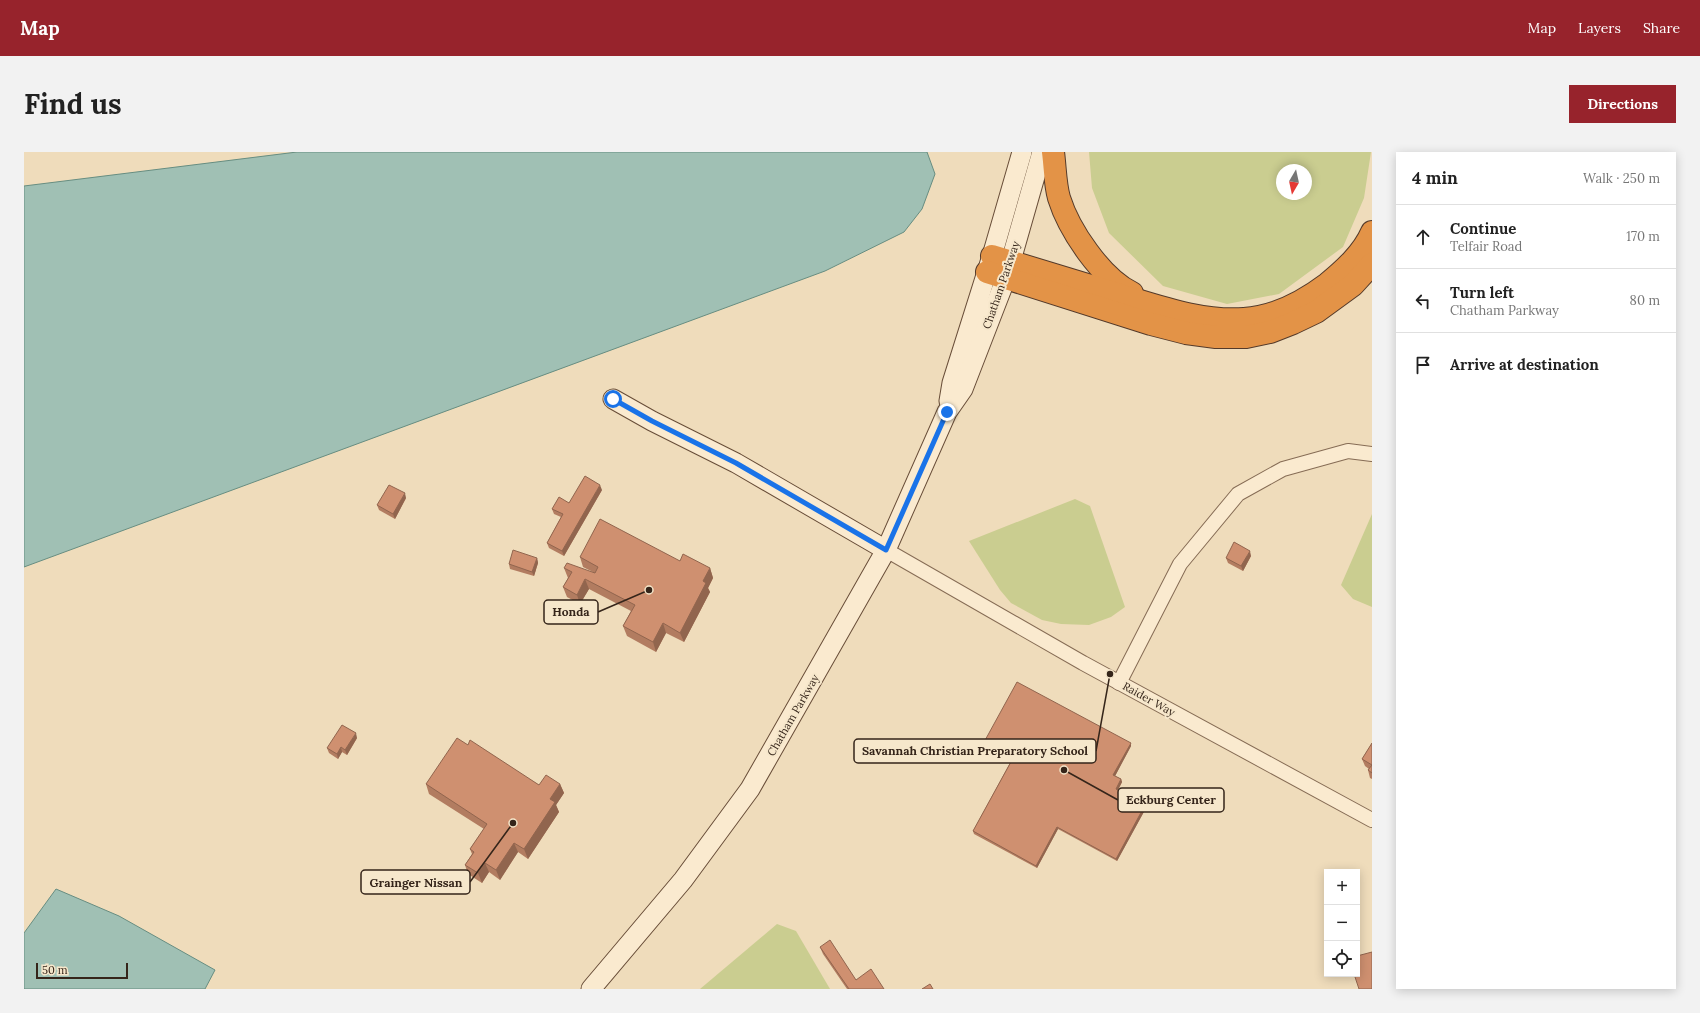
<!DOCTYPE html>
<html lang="en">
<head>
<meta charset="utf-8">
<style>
	:root { --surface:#fff; --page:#f2f2f2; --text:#222; --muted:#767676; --line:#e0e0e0; --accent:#97232c }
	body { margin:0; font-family:Lora,serif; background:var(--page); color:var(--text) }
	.controls { position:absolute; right:12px; bottom:12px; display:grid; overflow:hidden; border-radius:0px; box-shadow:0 2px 10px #0003 }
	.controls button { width:36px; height:36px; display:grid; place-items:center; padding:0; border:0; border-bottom:1px solid var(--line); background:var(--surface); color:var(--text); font:20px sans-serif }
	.compass { position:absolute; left:1252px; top:12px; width:36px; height:36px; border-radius:50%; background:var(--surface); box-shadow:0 2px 10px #0003; rotate:189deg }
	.scale { position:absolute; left:12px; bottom:10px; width:92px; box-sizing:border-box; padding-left:4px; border:2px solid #35251a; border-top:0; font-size:11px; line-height:14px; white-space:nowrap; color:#35251a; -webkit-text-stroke:3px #f6e7cb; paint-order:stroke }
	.stop { position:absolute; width:12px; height:12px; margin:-9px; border:3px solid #1a73e8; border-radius:50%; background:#fff }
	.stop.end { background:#1a73e8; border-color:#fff; box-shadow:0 1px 4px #0008 }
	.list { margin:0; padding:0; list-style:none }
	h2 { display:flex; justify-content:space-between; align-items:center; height:52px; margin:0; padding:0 16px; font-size:17px }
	h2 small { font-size:13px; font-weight:400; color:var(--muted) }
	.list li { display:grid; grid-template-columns:26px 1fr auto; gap:12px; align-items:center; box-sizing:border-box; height:64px; padding:0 16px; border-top:1px solid var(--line) }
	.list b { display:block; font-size:15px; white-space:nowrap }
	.list p { margin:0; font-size:13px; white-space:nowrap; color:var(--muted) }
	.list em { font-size:13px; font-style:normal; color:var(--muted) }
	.icon { flex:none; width:22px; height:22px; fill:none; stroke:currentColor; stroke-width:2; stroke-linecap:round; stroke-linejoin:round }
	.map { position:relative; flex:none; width:1348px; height:837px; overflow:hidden; border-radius:0px }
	header { display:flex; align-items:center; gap:24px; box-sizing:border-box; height:56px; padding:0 20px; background:var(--accent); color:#fff }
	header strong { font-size:19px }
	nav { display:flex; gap:22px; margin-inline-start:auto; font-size:14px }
	.intro { display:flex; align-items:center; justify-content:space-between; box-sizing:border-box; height:96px; padding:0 24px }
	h1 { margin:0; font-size:28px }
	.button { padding:10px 18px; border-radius:0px; background:var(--accent); color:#fff; font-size:14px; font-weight:700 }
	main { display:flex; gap:24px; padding:0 24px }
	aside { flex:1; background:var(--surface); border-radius:0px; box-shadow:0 2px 10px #0003 }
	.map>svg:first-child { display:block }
	.green { fill:#cacd90; fill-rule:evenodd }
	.water { fill:#a0c0b4; stroke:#678d81 }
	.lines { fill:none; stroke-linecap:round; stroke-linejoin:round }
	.street-casing { stroke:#866c55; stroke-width:16 }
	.secondary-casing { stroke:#684d38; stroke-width:21 }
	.highway-casing { stroke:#543a2a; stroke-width:24 }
	.street { stroke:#faeacf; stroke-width:14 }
	.secondary { stroke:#faeacf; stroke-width:19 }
	.highway { stroke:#e39347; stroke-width:22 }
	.wall { fill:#b27c60 }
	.shaded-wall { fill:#91654e }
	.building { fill:#cf9070; stroke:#91654e }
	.route { stroke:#1a73e8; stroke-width:5 }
	.labels { text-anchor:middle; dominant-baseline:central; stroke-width:4; stroke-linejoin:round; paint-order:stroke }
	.street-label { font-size:11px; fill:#35251a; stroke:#f6e7cb }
	.leader { fill:none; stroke:#35251a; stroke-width:1.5 }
	.callout-dot { fill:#35251a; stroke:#f6e7cb; stroke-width:1.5 }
	.callout { fill:#f6e7cb; stroke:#35251a; stroke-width:1.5 }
	.callout-label { font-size:12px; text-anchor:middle; font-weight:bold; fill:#35251a }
</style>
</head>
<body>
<header>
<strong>Map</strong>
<nav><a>Map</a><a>Layers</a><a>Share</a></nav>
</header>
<div class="intro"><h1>Find us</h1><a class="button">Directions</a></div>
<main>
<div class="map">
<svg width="1348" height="837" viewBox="0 0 1348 837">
	<rect width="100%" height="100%" fill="#efdcbb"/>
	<!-- green -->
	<g class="green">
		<path d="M1065,0H1347L1340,46L1319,95L1255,142L1203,152L1139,134L1085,81L1068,36ZM1258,18H1282V42H1258Z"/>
		<path d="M1051,347L1066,354L1101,455L1087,465L1065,473L1037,472L1018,468L987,451L976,438L945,389Z"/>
		<path d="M1348,362V455L1329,447L1317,433Z"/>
		<path d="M753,772L772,779L806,837H676Z"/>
	</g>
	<!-- water -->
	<g class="water">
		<path d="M273,0H903L911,22L898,57L880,80L801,119L0,415V34Z"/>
		<path d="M32,737L95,764L191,818L181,837H0V781Z"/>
	</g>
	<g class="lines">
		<!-- street casing -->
		<g class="street-casing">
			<g id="street">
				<path d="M862,398L1059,511L1348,668"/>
				<path d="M1095,531L1156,412L1214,342L1259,317L1324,299L1348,302"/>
			</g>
		</g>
		<!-- secondary casing -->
		<g class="secondary-casing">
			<g id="secondary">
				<path d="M589,247L628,269L712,311L862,398"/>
				<path d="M925,249L928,231L968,104L998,0"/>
				<path d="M567,837L659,728L726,637L862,398L923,260L939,237L982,126L1018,0"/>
			</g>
		</g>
		<!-- highway casing -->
		<g class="highway-casing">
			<g id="highway">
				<path d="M1029,0C1031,15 1031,32 1035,46C1045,78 1077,126 1108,141"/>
				<path d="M968,104C1010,117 1051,129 1093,142C1134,154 1176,170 1220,167C1250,165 1279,150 1303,132C1320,118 1339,101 1348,80"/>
				<path d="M963,120L1127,172L1162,181L1192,185H1222L1246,180L1269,171L1292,160L1329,133L1348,112"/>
			</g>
		</g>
		<!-- street -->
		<use href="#street" class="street"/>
		<!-- secondary -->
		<use href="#secondary" class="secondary"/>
		<!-- highway -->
		<use href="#highway" class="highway"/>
	</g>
	<!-- wall -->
	<g class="wall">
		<path d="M578,338L540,404L525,396L523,391L537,365L530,362L528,357Z"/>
		<path d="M382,346L371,367L355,358L353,353Z"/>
		<path d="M1227,404L1219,419L1204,411L1202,406Z"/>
		<path d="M556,405L656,409L686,416L689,426L684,436L686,440L660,490L642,481L632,500L603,484L599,474L607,459L565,437L556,452L543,445L539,435L544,426L540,416L569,420L559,415Z"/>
		<path d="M513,406L514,411L510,424L486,417L485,412Z"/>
		<path d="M333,586L323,603L318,600L314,607L305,601L303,596Z"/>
		<path d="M1348,591V627L1346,626L1344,618L1345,617L1341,614L1338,607Z"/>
		<path d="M959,592L1107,594L1091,624L1097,627L1098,630L1094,638L1122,656L1093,709L1034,677L1013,716L950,682L949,679L987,609L960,594Z"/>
		<path d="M444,593L515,633L536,632L540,641L532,653L535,660L504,707L494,700L476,728L465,720L458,731L444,722L441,713L448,702L446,697L460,677L405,642L402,632Z"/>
		<path d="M796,795L832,828L860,837H823L799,802Z"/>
	</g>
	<!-- shaded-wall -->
	<g class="shaded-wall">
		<path d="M576,333L578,338L540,404L538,399Z"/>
		<path d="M381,341L382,346L371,367L369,362Z"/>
		<path d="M1226,399L1227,404L1219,419L1217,414Z"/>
		<path d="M513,406L514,411L510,424L508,420Z"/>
		<path d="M686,416L689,426L684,436L686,440L660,490L656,481L679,429Z"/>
		<path d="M561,427L565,437L556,452L553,443Z"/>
		<path d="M639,471L642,481L632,500L629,490Z"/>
		<path d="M332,581L333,586L323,603L321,598Z"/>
		<path d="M1107,591V594L1090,626L1089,623Z"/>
		<path d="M317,595L318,600L314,607L313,602Z"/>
		<path d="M1097,627L1098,630L1093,640L1092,637Z"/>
		<path d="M536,632L540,641L532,653L535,660L504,707L500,697L526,647Z"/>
		<path d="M1121,653L1122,656L1093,709L1092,707Z"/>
		<path d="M1033,675L1034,677L1013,716L1012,714Z"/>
		<path d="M490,691L494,700L476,728L472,718Z"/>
		<path d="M461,711L465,720L458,731L454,721Z"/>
	</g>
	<!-- building -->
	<g class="building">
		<path d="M561,324L576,333L538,399L523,391L539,362L528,357L535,345L545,351Z"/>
		<path d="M365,333L381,341L369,362L353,353Z"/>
		<path d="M576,367L656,409L659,402L686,416L679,429L682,431L656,481L639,471L629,490L599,474L611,453L561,427L553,443L539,435L548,420L540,416L543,411L571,421L574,415L556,405Z"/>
		<path d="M1210,390L1226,399L1217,414L1202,406Z"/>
		<path d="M489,398L513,406L508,420L485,412Z"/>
		<path d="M993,530L1107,591L1089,623L1097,627L1092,637L1121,653L1092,707L1033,675L1012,714L949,679L988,608L959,592Z"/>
		<path d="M318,573L332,581L321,598L317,595L313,602L303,596Z"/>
		<path d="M433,586L444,593L446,588L515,633L522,623L536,632L526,647L531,650L500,697L490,691L472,718L461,711L454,721L441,713L450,700L446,697L463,672L402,632Z"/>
		<path d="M1348,591V621L1344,618L1348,613L1338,607Z"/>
		<path d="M806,788L832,828L847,817L860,837H825L796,795Z"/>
		<path d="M1348,800V837H1335L1330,822H1333V804Z"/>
		<path d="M906,832L909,837H898Z"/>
	</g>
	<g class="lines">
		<!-- route -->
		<path class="route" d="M589,247L628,269L712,311L862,398L923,260"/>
	</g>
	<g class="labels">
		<!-- street labels -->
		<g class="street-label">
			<text transform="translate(977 133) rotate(-71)">Chatham Parkway</text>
			<text transform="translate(1125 547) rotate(29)">Raider Way</text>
			<text transform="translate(769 563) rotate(-60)">Chatham Parkway</text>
		</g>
	</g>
	<!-- callouts -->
	<path class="leader" d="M625 438L574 460M1086 522L1072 599M1040 618L1094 648M489 671L446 730"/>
	<g class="callout-dot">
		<circle cx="625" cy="438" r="4"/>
		<circle cx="1086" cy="522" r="4"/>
		<circle cx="1040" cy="618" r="4"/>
		<circle cx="489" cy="671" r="4"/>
	</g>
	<g class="callout">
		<rect x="520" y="448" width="54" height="24" rx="4"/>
		<rect x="830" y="587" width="242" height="24" rx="4"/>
		<rect x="1094" y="636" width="106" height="24" rx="4"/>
		<rect x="337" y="718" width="109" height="24" rx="4"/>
	</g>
	<g class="callout-label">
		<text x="547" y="464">Honda</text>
		<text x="951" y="603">Savannah Christian Preparatory School</text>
		<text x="1147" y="652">Eckburg Center</text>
		<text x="392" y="735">Grainger Nissan</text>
	</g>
</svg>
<div class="controls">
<button>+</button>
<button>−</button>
<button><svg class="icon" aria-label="locate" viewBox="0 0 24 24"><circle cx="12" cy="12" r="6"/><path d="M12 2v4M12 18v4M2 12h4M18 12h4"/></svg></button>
</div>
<svg class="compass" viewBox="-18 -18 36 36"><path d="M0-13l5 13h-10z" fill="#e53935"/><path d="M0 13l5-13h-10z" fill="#767676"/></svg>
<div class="scale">50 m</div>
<div class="stop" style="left:589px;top:247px"></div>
<div class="stop end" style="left:923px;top:260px"></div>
</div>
<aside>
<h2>4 min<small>Walk · 250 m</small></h2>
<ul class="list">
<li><svg class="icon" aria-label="ahead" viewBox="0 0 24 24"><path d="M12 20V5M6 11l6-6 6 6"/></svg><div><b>Continue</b><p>Telfair Road</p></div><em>170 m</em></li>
<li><svg class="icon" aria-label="left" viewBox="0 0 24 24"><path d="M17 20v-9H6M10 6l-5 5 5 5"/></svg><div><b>Turn left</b><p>Chatham Parkway</p></div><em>80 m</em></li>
<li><svg class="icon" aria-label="arrive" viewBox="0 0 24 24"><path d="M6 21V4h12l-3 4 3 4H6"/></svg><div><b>Arrive at destination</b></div></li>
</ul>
</aside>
</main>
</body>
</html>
